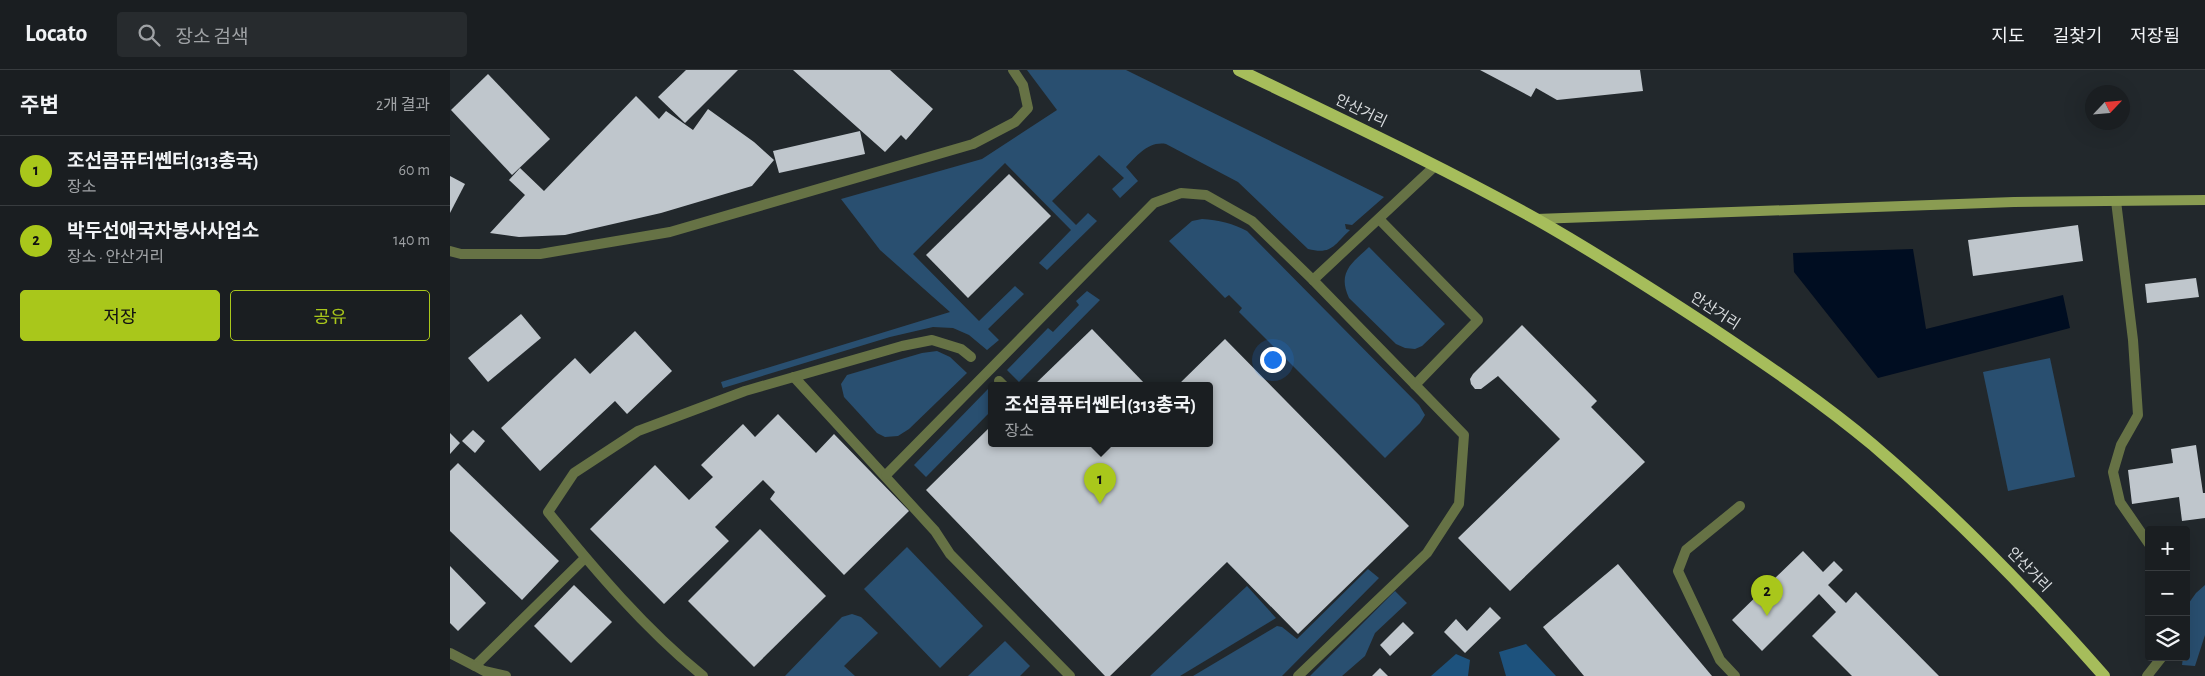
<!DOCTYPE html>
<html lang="ko">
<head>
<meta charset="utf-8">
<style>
	:root { --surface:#1a1e21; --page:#272b2e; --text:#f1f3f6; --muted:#9fa2a5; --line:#383c3f; --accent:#a9c71b }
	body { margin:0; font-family:"Alegreya Sans","Noto Sans KR",sans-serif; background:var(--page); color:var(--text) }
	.controls { position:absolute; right:15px; bottom:15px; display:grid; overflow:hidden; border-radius:5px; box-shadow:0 5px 20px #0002 }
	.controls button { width:45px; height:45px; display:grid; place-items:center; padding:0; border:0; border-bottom:1px solid var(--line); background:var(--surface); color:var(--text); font:25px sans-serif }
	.compass { position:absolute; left:1635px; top:15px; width:45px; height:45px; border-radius:50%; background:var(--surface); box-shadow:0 5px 20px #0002; rotate:64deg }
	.you { position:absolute; left:822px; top:289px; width:18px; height:18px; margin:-12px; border:4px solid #fff; border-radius:50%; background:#1a73e8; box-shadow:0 0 0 8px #1a73e833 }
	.badge { display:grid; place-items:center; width:32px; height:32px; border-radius:50%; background:var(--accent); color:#111; font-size:16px; font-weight:700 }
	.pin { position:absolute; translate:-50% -41px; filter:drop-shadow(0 1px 2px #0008) }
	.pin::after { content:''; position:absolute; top:26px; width:18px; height:15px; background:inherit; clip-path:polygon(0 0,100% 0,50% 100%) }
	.popup { position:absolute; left:538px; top:312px; width:225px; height:65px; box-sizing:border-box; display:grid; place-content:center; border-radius:5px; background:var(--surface); filter:drop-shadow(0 1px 4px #0005); font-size:16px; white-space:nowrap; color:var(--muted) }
	.popup b { font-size:19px; color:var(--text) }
	.popup::after { content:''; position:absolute; left:50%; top:100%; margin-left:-10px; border:10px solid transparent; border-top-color:var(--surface) }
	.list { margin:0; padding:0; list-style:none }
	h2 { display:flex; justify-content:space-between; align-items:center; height:65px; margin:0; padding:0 20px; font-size:21px }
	h2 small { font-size:16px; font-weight:400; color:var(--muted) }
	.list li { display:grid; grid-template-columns:32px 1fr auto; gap:15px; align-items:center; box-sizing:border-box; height:70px; padding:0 20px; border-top:1px solid var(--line) }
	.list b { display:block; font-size:19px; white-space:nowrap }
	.list p { margin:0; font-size:16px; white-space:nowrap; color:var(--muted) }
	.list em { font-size:16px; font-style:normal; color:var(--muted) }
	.actions { display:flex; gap:10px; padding:15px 20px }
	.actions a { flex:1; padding:11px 0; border:1px solid var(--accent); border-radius:5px; text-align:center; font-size:18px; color:var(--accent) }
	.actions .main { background:var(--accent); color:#111 }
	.icon { flex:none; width:28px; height:28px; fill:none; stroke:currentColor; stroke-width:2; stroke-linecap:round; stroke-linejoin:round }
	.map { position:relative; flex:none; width:1755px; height:606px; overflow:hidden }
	header { display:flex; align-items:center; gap:30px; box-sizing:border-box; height:70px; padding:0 25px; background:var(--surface); border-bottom:1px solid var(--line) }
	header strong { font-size:24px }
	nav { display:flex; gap:28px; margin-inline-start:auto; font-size:18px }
	.search { width:350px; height:45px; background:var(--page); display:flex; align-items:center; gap:12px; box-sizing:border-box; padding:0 18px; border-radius:5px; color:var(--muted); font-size:19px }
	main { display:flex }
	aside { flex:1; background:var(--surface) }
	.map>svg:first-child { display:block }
	.green { fill:#294f70 }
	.forest { fill:#1d527d }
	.water { fill:#000d21 }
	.building { fill:#bfc6cc }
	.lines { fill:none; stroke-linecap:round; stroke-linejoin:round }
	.lane { stroke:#667245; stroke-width:10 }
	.secondary { stroke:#8a9c52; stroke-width:10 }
	.primary { stroke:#a6bd5b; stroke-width:12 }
	.labels { text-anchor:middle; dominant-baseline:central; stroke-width:5; stroke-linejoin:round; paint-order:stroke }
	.street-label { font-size:15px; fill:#d8dbde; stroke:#22282c }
</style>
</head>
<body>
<header>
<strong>Locato</strong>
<div class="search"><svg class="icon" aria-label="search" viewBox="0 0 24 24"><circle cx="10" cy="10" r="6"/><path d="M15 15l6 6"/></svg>장소 검색</div>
<nav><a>지도</a><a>길찾기</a><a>저장됨</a></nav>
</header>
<main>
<aside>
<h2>주변<small>2개 결과</small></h2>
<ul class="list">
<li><span class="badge">1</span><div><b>조선콤퓨터쎈터(313총국)</b><p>장소</p></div><em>60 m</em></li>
<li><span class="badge">2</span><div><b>박두선애국차봉사사업소</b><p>장소 · 안산거리</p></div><em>140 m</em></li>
</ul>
<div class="actions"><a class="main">저장</a><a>공유</a></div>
</aside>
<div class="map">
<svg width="1755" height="606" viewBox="0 0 1755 606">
	<rect width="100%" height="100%" fill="#22282c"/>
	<!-- green -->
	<g class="green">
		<path d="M577,0H676L934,127L902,155L895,154L896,159L900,160C884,175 882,185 858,179L788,112L716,74C698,71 687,86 676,97L688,111L670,128L662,119L674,108L649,85L602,131L626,155L638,143L647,151L597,200L589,193L621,160L555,93L463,184L529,251L565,216L574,224L538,259L549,270L537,280L519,265L503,258L483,257L440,267L273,318L271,312L500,242L430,180L391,129L532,89L607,40Z"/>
		<path d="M752,149C769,150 782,153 797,161L969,335L975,345L970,353L935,388L789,242L792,238L779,225L775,228L719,171L742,151Z"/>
		<path d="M919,177L995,254L972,276L965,279L955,278L946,274L899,228C887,202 902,193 919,177Z"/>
		<path d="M637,221L650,230L569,312L557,300L598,258L603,262L629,235L626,231Z"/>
		<path d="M487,281L500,287L517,303L459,359L448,366L435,367L427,363L394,327L391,314L397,305L472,283Z"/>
		<path d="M1600,288L1625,407L1558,421L1533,302Z"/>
		<path d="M538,319L541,322V341L476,407L464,395Z"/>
		<path d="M457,477L533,556L490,598L414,519Z"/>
		<path d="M918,499L929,508L832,606H743L827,556L832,557L847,569Z"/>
		<path d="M1755,515V565L1745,596L1732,595L1733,587H1736V537L1746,523Z"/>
		<path d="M797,516L826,548L730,606H700Z"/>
		<path d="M945,521L957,533L925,563L915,586L892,606H860Z"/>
		<path d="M402,544L411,547L428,563L394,596L405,606H335L387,552L392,547Z"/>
		<path d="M555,571L580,596L570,606H518Z"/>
	</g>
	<!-- forest -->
	<g class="forest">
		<path d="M1076,574L1106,606H1056L1049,582Z"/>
		<path d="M1006,584L1020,590L1018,606H981Z"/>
	</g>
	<!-- water -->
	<path class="water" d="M1463,179L1476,259L1613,225L1620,258L1428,308L1344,202L1343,183Z"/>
	<!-- building -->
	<g class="building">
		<path d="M236,0H288L235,53L208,27Z"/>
		<path d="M343,0H440L483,39L456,70L451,65L435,82Z"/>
		<path d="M1030,0H1190L1193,21L1107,30L1086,18L1081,27Z"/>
		<path d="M38,4L100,69L62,105L1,40Z"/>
		<path d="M186,26L209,49L216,41L243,60L258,39L304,72L324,90L302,116L211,143L115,165L69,167L40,163L75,125L59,110L70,98L94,121Z"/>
		<path d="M410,61L415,84L329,103L323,81Z"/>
		<path d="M559,104L601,146L518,228L476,185Z"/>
		<path d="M0,106L15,114L0,143Z"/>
		<path d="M1628,155L1633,191L1523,206L1518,170Z"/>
		<path d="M1746,208L1749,227L1697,233L1695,214Z"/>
		<path d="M71,244L91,268L38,312L18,288Z"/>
		<path d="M1072,255L1147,331L1141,337L1195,392L1060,521L1008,468L1110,369L1048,306L1031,319H1025L1021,314L1020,309L1023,304Z"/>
		<path d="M642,259L696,315H584Z"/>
		<path d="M185,261L222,301L177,344L165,331L90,401L51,358L125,288L140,304Z"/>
		<path d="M775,269L959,456L848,564L777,492L660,606H655L476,420L541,356V373H759V315H728Z"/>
		<path d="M328,344L366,383L384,364L459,441L394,505L320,429L325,422L313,410L265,457L279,471L214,534L140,459L205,395L239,430L263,407L251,395L293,354L305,367Z"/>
		<path d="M23,360L35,371L25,383L12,371Z"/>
		<path d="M0,363L10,373L0,384Z"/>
		<path d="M1746,375L1753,423H1755V448L1732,451L1729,427L1682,434L1678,400L1723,393L1721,379Z"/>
		<path d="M8,393L109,491L72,530L0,461V401Z"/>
		<path d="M310,459L376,526L304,597L238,531Z"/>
		<path d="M1353,481L1373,502L1384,491L1393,500L1378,515L1396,533L1406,522L1489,606H1402L1362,566L1386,542L1369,524L1312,581L1282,550Z"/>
		<path d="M1168,494L1262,606H1134L1093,557Z"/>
		<path d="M0,496L36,533L8,561L0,553Z"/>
		<path d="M124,515L162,552L121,593L84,556Z"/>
		<path d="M1040,537L1051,548L1015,583L994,562L1006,549L1017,561Z"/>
		<path d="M953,552L964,563L940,586L930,575Z"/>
		<path d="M930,598L938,606H922Z"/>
	</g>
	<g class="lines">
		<!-- lane -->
		<g class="lane">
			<path d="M1666,131L1683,270L1688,345L1671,375L1663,402L1670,432L1699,474"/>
			<path d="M929,149L1028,250L965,315"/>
			<path d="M0,181L11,184H90L220,162L523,74L565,52L578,38L573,15L563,0"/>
			<path d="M863,210L985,96"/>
			<path d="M344,307L485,461L500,484L620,606"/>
			<path d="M549,311L553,315"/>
			<path d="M436,405L704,133L731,123L756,125L802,151L863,210L1014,365L1009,434L977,483L848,606"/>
			<path d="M0,583L25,596L135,488"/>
			<path d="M25,596L34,601L56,606"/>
			<path d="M253,606C195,559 145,500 98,442L124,403L188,361L295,321L452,276L482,270L511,279L521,287"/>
			<path d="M1285,606L1270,590L1228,501L1236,480L1290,436"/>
			<path d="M1697,606L1712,587"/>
		</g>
		<!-- secondary -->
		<path class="secondary" d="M1086,149L1564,132L1755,130"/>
		<!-- primary -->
		<path class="primary" d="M789,0C888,48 989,95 1086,149C1146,183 1205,221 1263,259C1317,295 1373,333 1423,375C1506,446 1582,524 1654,606"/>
	</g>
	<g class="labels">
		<!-- street labels -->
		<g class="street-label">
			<text transform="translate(911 41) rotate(26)">안산거리</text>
			<text transform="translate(1265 241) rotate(33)">안산거리</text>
			<text transform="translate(1579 500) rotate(46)">안산거리</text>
		</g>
	</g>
</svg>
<div class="controls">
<button>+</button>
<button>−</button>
<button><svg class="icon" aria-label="layers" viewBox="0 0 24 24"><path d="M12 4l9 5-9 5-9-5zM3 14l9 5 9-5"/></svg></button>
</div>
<svg class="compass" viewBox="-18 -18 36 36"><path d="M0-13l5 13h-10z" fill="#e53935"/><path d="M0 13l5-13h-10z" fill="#9fa2a5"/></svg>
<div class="you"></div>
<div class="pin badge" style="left:650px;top:434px">1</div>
<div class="popup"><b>조선콤퓨터쎈터(313총국)</b>장소</div>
<div class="pin badge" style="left:1317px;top:546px">2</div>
</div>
</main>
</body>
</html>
